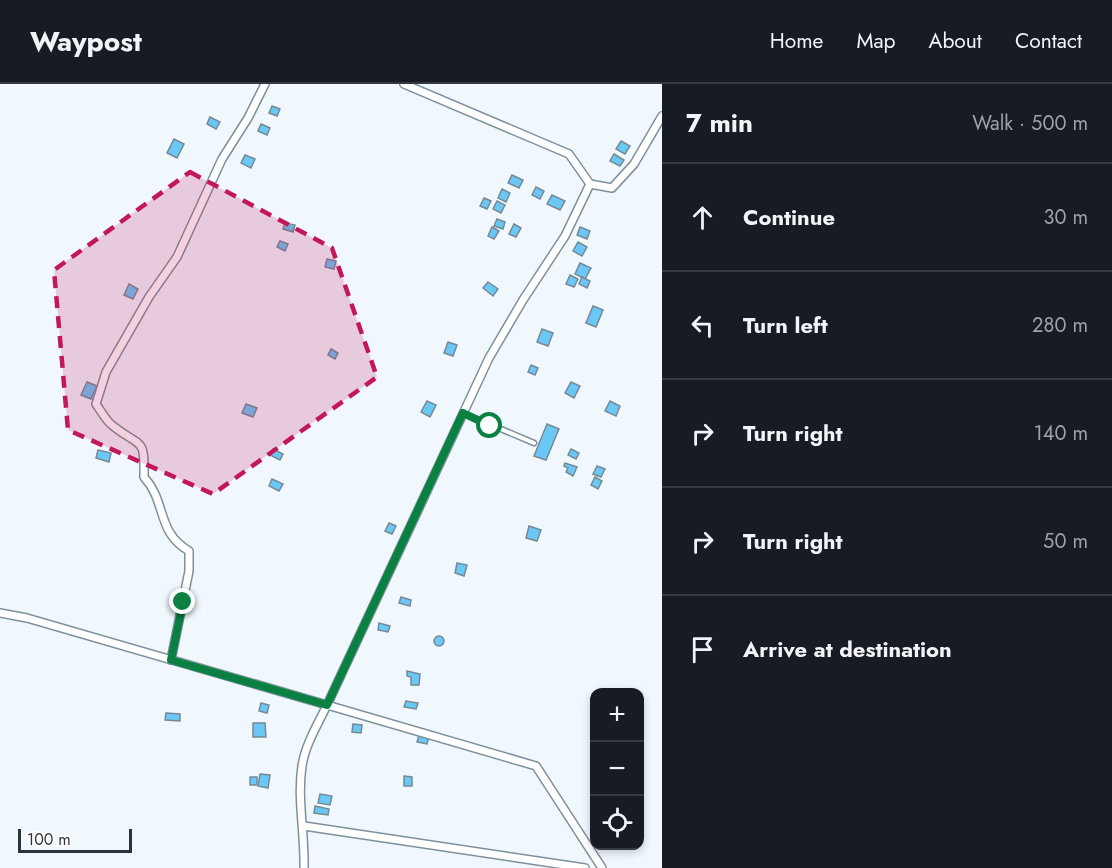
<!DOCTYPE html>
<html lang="en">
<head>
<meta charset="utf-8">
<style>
	:root { --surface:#171b24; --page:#20242c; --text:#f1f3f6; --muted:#9ea1a6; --line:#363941 }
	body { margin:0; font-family:Jost,sans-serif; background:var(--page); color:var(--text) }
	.controls { position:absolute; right:18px; bottom:18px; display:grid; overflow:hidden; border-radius:12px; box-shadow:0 3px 9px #0003 }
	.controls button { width:54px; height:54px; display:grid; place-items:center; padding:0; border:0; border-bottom:2px solid var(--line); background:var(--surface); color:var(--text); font:30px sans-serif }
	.scale { position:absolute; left:18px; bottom:15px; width:114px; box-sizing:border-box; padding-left:6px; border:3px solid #2b3338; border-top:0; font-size:16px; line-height:21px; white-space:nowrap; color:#2b3338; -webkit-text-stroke:4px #fff; paint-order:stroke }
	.stop { position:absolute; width:18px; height:18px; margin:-14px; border:4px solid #0b8043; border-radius:50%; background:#fff }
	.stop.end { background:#0b8043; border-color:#fff; box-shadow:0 2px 6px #0008 }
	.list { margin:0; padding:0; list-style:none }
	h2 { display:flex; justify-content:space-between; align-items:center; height:78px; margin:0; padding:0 24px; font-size:26px }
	h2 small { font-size:20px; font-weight:400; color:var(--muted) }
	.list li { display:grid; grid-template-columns:39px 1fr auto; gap:18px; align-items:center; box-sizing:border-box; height:108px; padding:0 24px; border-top:2px solid var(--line) }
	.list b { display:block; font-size:22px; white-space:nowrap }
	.list em { font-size:20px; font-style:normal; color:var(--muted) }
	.icon { flex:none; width:33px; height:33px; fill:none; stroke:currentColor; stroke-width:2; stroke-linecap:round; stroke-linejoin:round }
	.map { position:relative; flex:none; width:662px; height:784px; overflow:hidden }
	header { display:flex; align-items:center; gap:36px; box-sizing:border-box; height:84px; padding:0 30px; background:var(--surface); border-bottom:2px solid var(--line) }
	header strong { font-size:28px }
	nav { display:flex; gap:33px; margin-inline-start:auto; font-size:21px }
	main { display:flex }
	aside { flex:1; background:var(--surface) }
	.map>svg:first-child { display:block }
	.building { fill:#69c8f6; stroke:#768994; stroke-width:1.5 }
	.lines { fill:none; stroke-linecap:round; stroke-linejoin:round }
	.service-casing { stroke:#7d919c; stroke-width:7 }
	.minor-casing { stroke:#7d919c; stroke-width:10 }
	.service { stroke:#fff; stroke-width:4 }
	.minor { stroke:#fff; stroke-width:7 }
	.route { stroke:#0b8043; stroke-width:8 }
	.marked { fill:#c2185b; fill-opacity:0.2; stroke:#c2185b; stroke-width:4.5; stroke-dasharray:12 8; stroke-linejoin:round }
</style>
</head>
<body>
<header>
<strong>Waypost</strong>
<nav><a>Home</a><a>Map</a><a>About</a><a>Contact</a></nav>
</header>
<main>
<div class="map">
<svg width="662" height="784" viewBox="0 0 662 784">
	<rect width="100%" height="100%" fill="#f0f8fd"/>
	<!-- building -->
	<g class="building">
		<path d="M272,22L280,25L277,32L269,29Z"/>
		<path d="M210,33L220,38L216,45L207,40Z"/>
		<path d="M261,40L270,44L267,51L258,47Z"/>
		<path d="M174,55L184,60L177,74L167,69Z"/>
		<path d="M621,57L630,62L625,70L616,65Z"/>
		<path d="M614,70L624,76L620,82L610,77Z"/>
		<path d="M245,71L255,75L251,84L241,79Z"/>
		<path d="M512,91L523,96L519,104L508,99Z"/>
		<path d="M536,103L544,107L540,115L532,111Z"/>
		<path d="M502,105L510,109L506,118L498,114Z"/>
		<path d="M552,111L565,117L560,126L547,120Z"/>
		<path d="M484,114L491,117L487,125L480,122Z"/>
		<path d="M497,117L505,121L501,129L493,125Z"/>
		<path d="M497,135L505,138L503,145L494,142Z"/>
		<path d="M285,139L295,141L293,148L283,145Z"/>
		<path d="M514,140L521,144L516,153L509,150Z"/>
		<path d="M492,143L499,147L494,155L488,152Z"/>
		<path d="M580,143L590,147L587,155L577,151Z"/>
		<path d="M280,157L288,160L285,167L277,163Z"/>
		<path d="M578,158L587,163L582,172L573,167Z"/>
		<path d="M327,175L336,177L334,185L325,183Z"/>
		<path d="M580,179L591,184L585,195L575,190Z"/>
		<path d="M570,191L578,195L574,203L566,200Z"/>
		<path d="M582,193L590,197L587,204L579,200Z"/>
		<path d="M488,198L498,205L493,212L483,204Z"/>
		<path d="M129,200L138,205L133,215L124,211Z"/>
		<path d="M593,222L603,226L596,243L586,239Z"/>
		<path d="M542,245L553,249L548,262L537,258Z"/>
		<path d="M448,258L457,261L453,272L444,269Z"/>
		<path d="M331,265L338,269L335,275L328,271Z"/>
		<path d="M531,281L538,284L535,291L528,288Z"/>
		<path d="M87,298L97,302L91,315L81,311Z"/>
		<path d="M571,298L580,302L574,314L565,309Z"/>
		<path d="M427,317L436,321L430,333L421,328Z"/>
		<path d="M610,317L620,322L616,332L605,327Z"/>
		<path d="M246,320L257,324L253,333L242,329Z"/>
		<path d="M547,340L559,345L546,376L534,372Z"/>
		<path d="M273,365L283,370L280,376L270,371Z"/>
		<path d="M571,365L579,369L576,375L568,371Z"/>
		<path d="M98,366L111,369L109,378L96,374Z"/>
		<path d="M565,379L577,383L573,392L566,388L568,384L564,382Z"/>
		<path d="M597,382L605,385L601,393L593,390Z"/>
		<path d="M595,393L602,397L598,405L591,401Z"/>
		<path d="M272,395L283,400L279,407L269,402Z"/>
		<path d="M389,439L396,442L392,450L385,447Z"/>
		<path d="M529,442L541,446L537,457L526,454Z"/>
		<path d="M457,479L467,481L464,492L455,489Z"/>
		<path d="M401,513L411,516L410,522L399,519Z"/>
		<path d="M379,539L390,542L388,548L378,546Z"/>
		<circle cx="439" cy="557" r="5"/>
		<path d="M407,587L420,590L419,601H411V593L407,592Z"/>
		<path d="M406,617L418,619L416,625L404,623Z"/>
		<path d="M261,619L269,621L267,629L259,627Z"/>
		<path d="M166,629L180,630V637L165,636Z"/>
		<path d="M253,639H265L266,653H253Z"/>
		<path d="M353,640L362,641L361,649L352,648Z"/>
		<path d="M419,651L429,653L427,660L417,658Z"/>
		<path d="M260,690L270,691L268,704L258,702Z"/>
		<path d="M404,692L412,693V702H404Z"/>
		<rect x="250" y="693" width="7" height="8"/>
		<path d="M320,710L332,712L330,721L318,719Z"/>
		<path d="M315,722L329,725L328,731L314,729Z"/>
	</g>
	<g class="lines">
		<!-- service casing -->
		<g class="service-casing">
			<path id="service" d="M463,329L534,359"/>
		</g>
		<!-- minor casing -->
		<g class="minor-casing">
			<g id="minor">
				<path d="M590,100L612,104L634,80L662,32"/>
				<path d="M0,529L27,534L327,621L489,274L523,216L565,152L590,100L569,70L404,0"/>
				<path d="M171,576L189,487V467C156,448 167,418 144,393C145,352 141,364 113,342C106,337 101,327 96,320L106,288L149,213L177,173L222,75L248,34L265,0"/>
				<path d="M304,742L585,784"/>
				<path d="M304,784C305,750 297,715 302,682C305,661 318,640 327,621L536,682L602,784"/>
			</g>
		</g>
		<!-- service -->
		<use href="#service" class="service"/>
		<!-- minor -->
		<use href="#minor" class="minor"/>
	</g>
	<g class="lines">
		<!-- route -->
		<path class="route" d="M183,518L171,576L327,621L463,329L490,342"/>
	</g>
	<!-- marked area -->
	<path class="marked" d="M190,88L332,164L377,293L213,410L68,346L54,186Z"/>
</svg>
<div class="controls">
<button>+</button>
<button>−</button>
<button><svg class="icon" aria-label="locate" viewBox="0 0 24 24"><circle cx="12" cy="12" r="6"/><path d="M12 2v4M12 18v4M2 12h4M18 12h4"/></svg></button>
</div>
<div class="scale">100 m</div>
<div class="stop" style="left:490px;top:342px"></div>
<div class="stop end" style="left:183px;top:518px"></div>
</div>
<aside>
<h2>7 min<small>Walk · 500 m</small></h2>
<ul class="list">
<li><svg class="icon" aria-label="ahead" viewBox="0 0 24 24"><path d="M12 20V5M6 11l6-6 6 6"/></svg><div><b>Continue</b></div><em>30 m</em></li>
<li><svg class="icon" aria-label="left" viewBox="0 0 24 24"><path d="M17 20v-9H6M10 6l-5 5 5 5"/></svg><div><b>Turn left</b></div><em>280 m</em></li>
<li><svg class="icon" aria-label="right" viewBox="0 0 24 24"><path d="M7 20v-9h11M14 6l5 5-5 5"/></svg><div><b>Turn right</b></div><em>140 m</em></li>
<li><svg class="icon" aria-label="right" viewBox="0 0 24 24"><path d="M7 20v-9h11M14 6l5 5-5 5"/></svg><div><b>Turn right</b></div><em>50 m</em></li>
<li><svg class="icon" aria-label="arrive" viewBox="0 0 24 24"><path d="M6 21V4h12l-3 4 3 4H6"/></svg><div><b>Arrive at destination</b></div></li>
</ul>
</aside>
</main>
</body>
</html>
